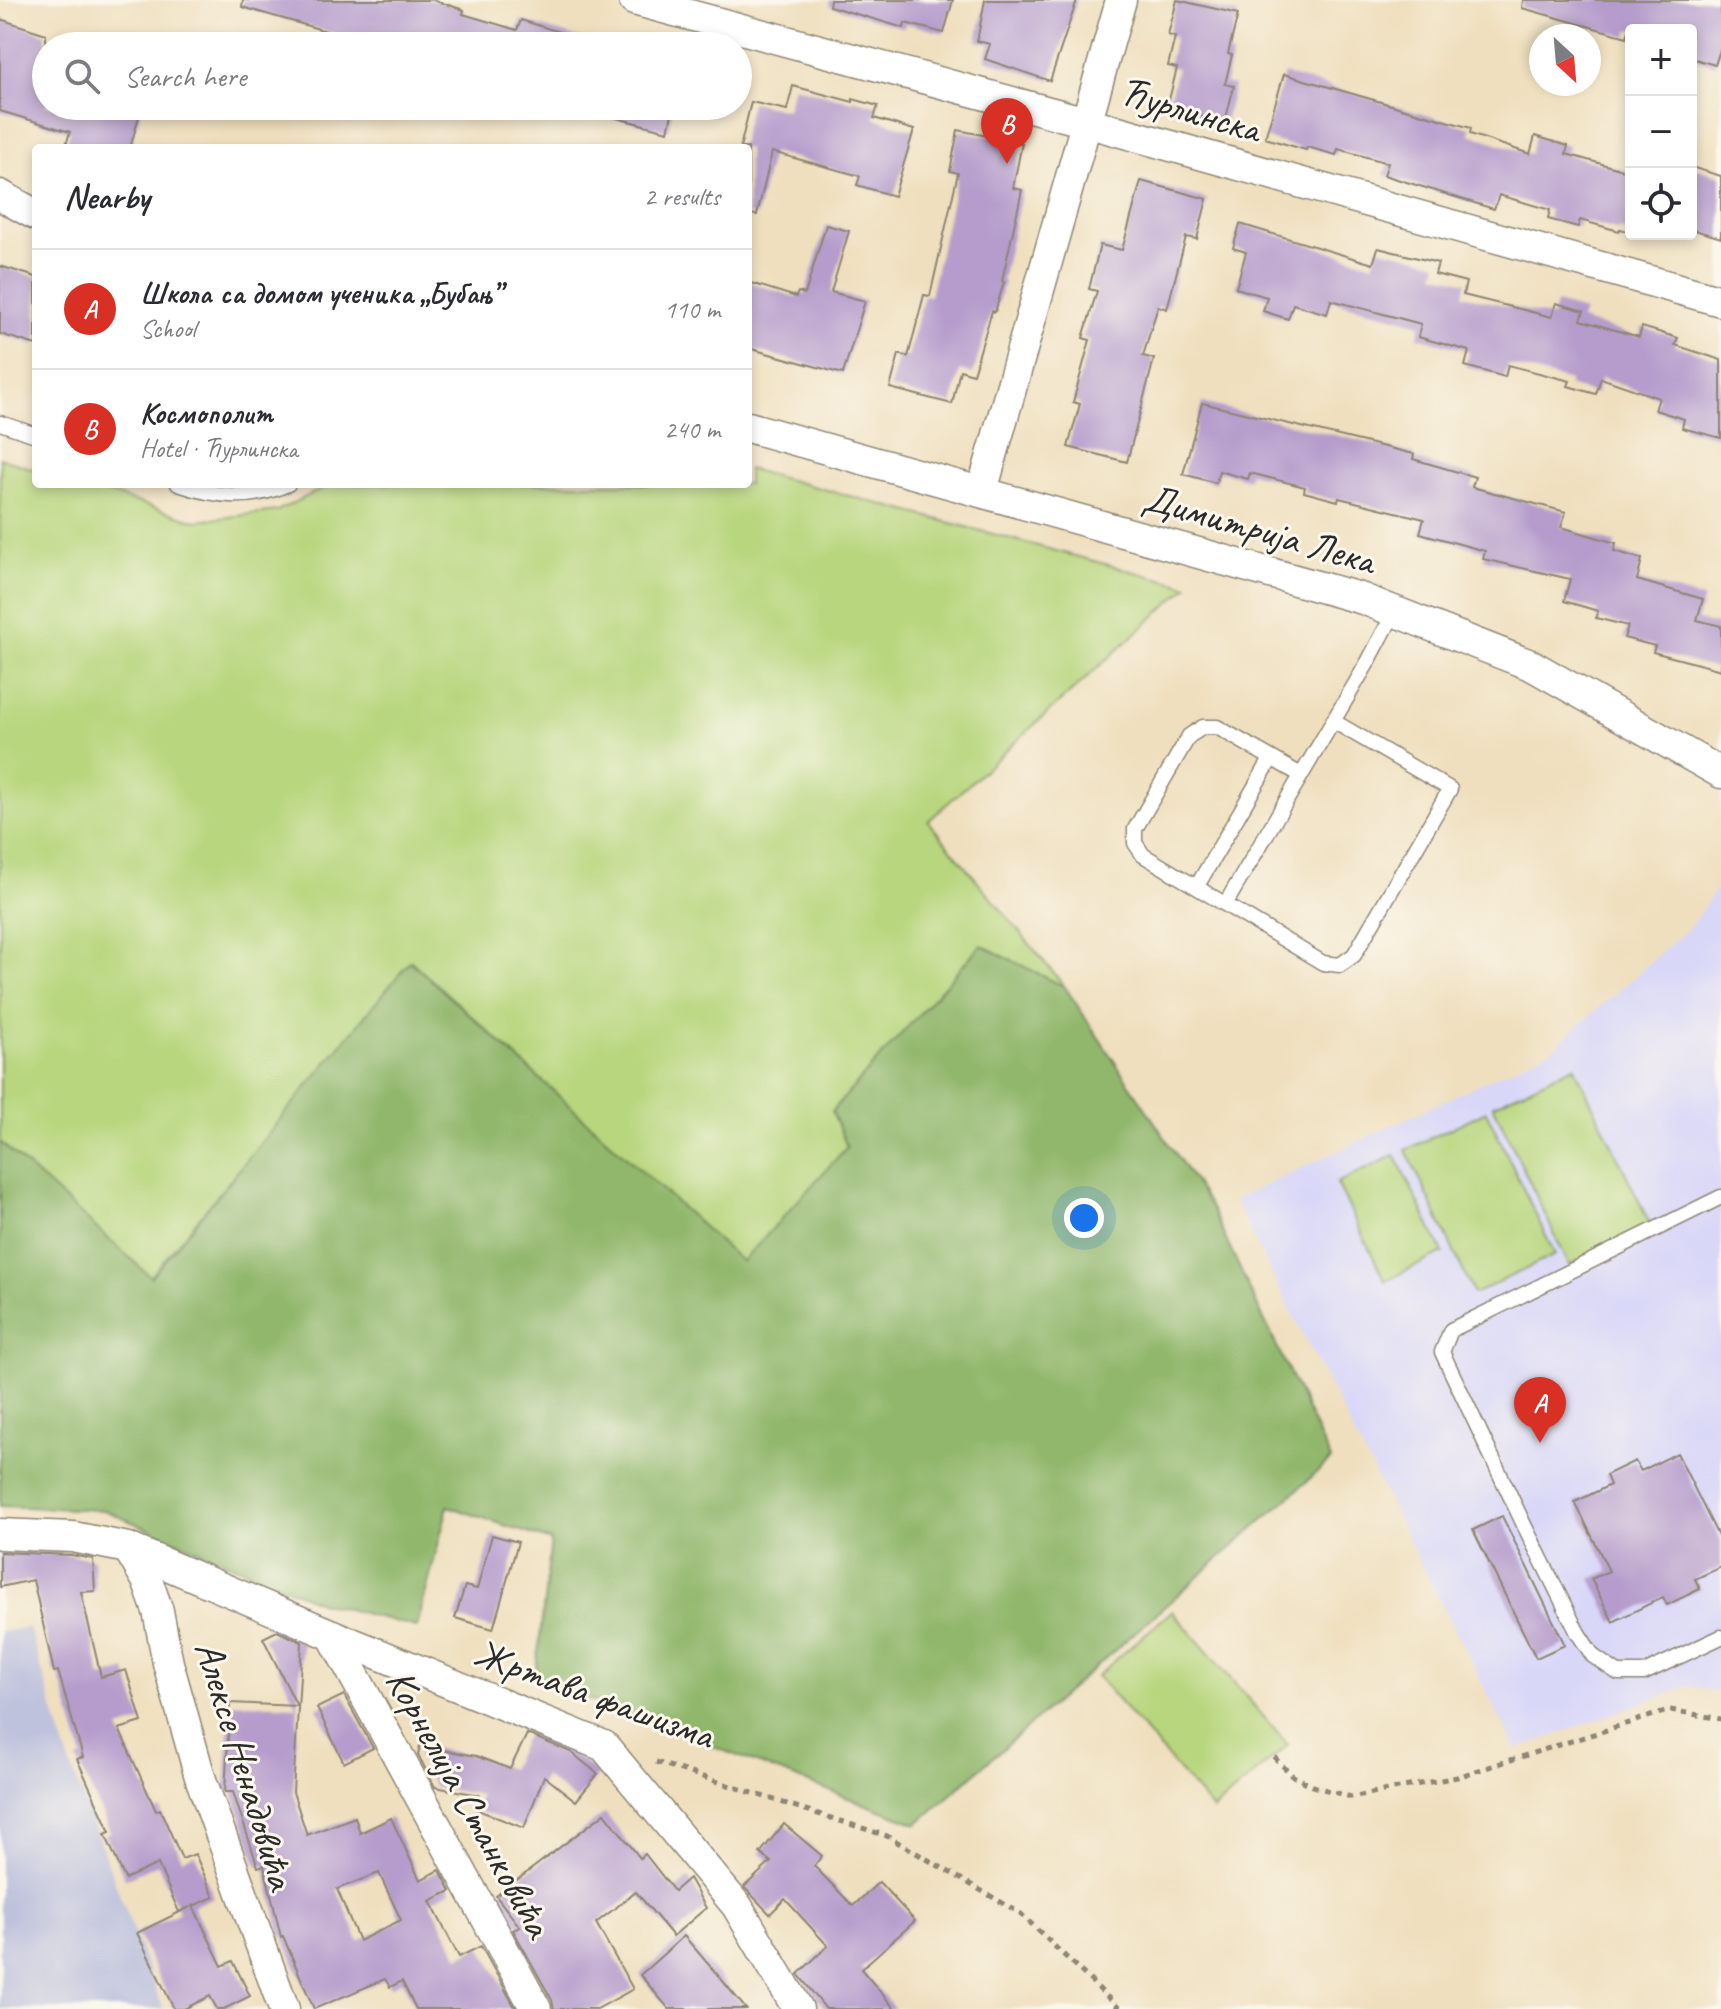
<!DOCTYPE html>
<html lang="en">
<head>
<meta charset="utf-8">
<style>
	:root { --surface:#fff; --page:#f2f2f3; --text:#2b2b33; --muted:#7c7c81; --line:#e1e1e2; --accent:#d93025 }
	body { margin:0; font-family:Caveat,sans-serif; background:var(--page); color:var(--text) }
	.controls { position:absolute; right:24px; top:24px; display:grid; overflow:hidden; border-radius:8px; box-shadow:0 4px 12px #0003 }
	.controls button { width:72px; height:72px; display:grid; place-items:center; padding:0; border:0; border-bottom:2px solid var(--line); background:var(--surface); color:var(--text); font:40px sans-serif }
	.compass { position:absolute; left:1529px; top:24px; width:72px; height:72px; border-radius:50%; background:var(--surface); box-shadow:0 4px 12px #0003; rotate:154deg }
	.you { position:absolute; left:1084px; top:1218px; width:28px; height:28px; margin:-20px; border:6px solid #fff; border-radius:50%; background:#1a73e8; box-shadow:0 0 0 12px #1a73e833 }
	.badge { display:grid; place-items:center; width:52px; height:52px; border-radius:50%; background:var(--accent); color:#fff; font-size:26px; font-weight:700 }
	.pin { position:absolute; translate:-50% -66px; filter:drop-shadow(0 2px 4px #0008) }
	.pin::after { content:''; position:absolute; top:42px; width:28px; height:24px; background:inherit; clip-path:polygon(0 0,100% 0,50% 100%) }
	.list { margin:0; padding:0; list-style:none }
	h2 { display:flex; justify-content:space-between; align-items:center; height:104px; margin:0; padding:0 32px; font-size:34px }
	h2 small { font-size:26px; font-weight:400; color:var(--muted) }
	.list li { display:grid; grid-template-columns:52px 1fr auto; gap:24px; align-items:center; box-sizing:border-box; height:120px; padding:0 32px; border-top:2px solid var(--line) }
	.list b { display:block; font-size:30px; white-space:nowrap }
	.list p { margin:0; font-size:26px; white-space:nowrap; color:var(--muted) }
	.list em { font-size:26px; font-style:normal; color:var(--muted) }
	.icon { flex:none; width:44px; height:44px; fill:none; stroke:currentColor; stroke-width:2; stroke-linecap:round; stroke-linejoin:round }
	.map { position:relative; flex:none; width:1721px; height:2009px; overflow:hidden }
	.search { position:absolute; background:var(--surface); box-shadow:0 4px 12px #0003; left:32px; top:32px; width:720px; height:88px; display:flex; align-items:center; gap:20px; box-sizing:border-box; padding:0 28px; border-radius:44px; color:var(--muted); font-size:30px }
	.panel { position:absolute; background:var(--surface); box-shadow:0 4px 12px #0003; left:32px; top:144px; width:720px; height:344px; border-radius:8px }
	.map>svg:first-child { display:block }
	.built { fill:#d8d7f8 }
	.industrial { fill:#bfc2dd }
	.green { fill:#b7d67d; stroke:#718054; stroke-width:2 }
	.forest { fill:#91b76c; stroke:#5e714c; stroke-width:2 }
	.building { fill:#b59ccc; fill-rule:evenodd }
	.lines { fill:none; stroke-linecap:round; stroke-linejoin:round }
	.service-casing { stroke:#8d8574; stroke-width:17 }
	.minor-casing { stroke:#8d8574; stroke-width:33 }
	.path { stroke:#8d8574; stroke-width:5; stroke-dasharray:6 6; stroke-linecap:butt }
	.service { stroke:#fff; stroke-width:14 }
	.minor { stroke:#fff; stroke-width:30 }
	.labels { text-anchor:middle; dominant-baseline:central; stroke-width:6; stroke-linejoin:round; paint-order:stroke }
	.street-label { font-size:40px; fill:#2b2b2b; stroke:#fbf7ec }
</style>
</head>
<body>
<div class="map">
<svg width="1721" height="2009" viewBox="0 0 1721 2009">
	<rect width="100%" height="100%" fill="#fbf7ec"/>
	<filter id="ink" filterUnits="userSpaceOnUse"><feTurbulence type="fractalNoise" baseFrequency=".0125" numOctaves="2"/><feDisplacementMap in="SourceGraphic" scale="16" xChannelSelector="R" yChannelSelector="G"/><feConvolveMatrix kernelMatrix="1 2 1 2 8 2 1 2 1" color-interpolation-filters="sRGB"/></filter>
	<filter id="wash" filterUnits="userSpaceOnUse"><feTurbulence type="fractalNoise" baseFrequency=".006" numOctaves="4" result="noise"/><feDisplacementMap in="SourceGraphic" scale="32" xChannelSelector="R" yChannelSelector="G"/><feGaussianBlur stdDeviation="1.8" result="paint"/><feColorMatrix in="noise" values="0 0 0 0 0 0 0 0 0 0 0 0 0 0 0 0 0 1.4 0 .05"/><feComposite in="paint" operator="in"/></filter>
	<g filter="url(#wash)">
		<rect width="100%" height="100%" fill="#efdfbe"/>
		<!-- built -->
		<path class="built" d="M1721,882V1693L1689,1686L1516,1749L1234,1200L1551,1050L1689,928Z"/>
		<!-- industrial -->
		<path class="industrial" d="M29,1627L67,1755L163,2009H0V1632Z"/>
		<!-- green -->
		<g class="green">
			<path d="M0,458L36,470V484H80L196,521L277,511L332,484H748V469L1188,586L928,821L1065,987L981,945L847,1147L742,1263L411,961L150,1277L0,1142Z"/>
			<path d="M1574,1066L1651,1226L1569,1265L1493,1105Z"/>
			<path d="M1486,1111L1555,1255L1474,1294L1406,1150Z"/>
			<path d="M1395,1155L1443,1253L1385,1281L1337,1183Z"/>
			<path d="M1172,1611L1288,1745L1213,1810L1097,1676Z"/>
		</g>
		<!-- forest -->
		<path class="forest" d="M981,945L1065,987L1209,1204L1331,1460L917,1824L535,1679L551,1541L448,1506L417,1627L319,1602L104,1510L0,1506V1142L151,1277L410,961L742,1262L847,1147L832,1111Z"/>
		<g id="blocks">
			<!-- building -->
			<g class="building">
				<path d="M243,0H433L464,10L463,14L517,30L521,20L585,40L584,46H352L354,39L242,7Z"/>
				<path d="M830,0H953L944,33L905,23L904,28L829,6Z"/>
				<path d="M985,0H1077L1050,81L985,59L990,44L977,41Z"/>
				<path d="M1177,0L1238,14L1228,54L1232,55L1225,84L1234,86L1225,122L1167,108L1177,68L1168,66L1175,37L1168,35Z"/>
				<path d="M1523,0H1721V47L1715,65L1691,58V30H1629L1627,37L1522,8Z"/>
				<path d="M0,19L46,34V106H142L130,148H65L70,132L0,111Z"/>
				<path d="M1284,74L1471,128L1470,134L1530,154L1535,136L1568,146L1566,154L1631,172V232L1620,229L1619,231L1580,220L1578,227L1548,219L1550,210L1499,195L1494,209L1384,175L1388,163L1338,149L1336,155L1307,147L1306,150L1265,138Z"/>
				<path d="M793,86L853,102V99L878,106L874,118L914,130L894,196L857,185L860,176L772,152L757,215L748,214V148H740L751,102L787,110Z"/>
				<path d="M605,106H674L668,131L604,115Z"/>
				<path d="M958,130L1022,143L1013,188L1022,190L1002,281L1004,282L995,312L992,311L973,374L960,370L952,404L890,388L899,354L908,357L924,295L930,296L958,173L950,171Z"/>
				<path d="M1691,167L1721,176V238L1691,229Z"/>
				<path d="M1141,181L1207,199L1197,239L1186,237L1167,309L1158,306L1143,356L1154,359L1127,462L1068,447L1080,404L1073,402L1090,340L1083,338L1097,291L1089,289L1100,245L1122,250Z"/>
				<path d="M1240,224L1373,264L1378,248L1438,263L1435,274L1466,282L1463,295L1552,317L1556,303L1584,311L1581,320L1639,337L1642,327L1678,338L1675,345L1721,360V438L1682,428L1684,419L1655,410L1659,398L1601,378L1596,394L1568,386L1570,381L1508,365L1505,377L1465,366L1469,351L1418,337L1421,324L1331,300L1327,314L1293,304L1288,319L1263,311L1267,297L1236,288L1246,252L1233,248Z"/>
				<path d="M826,225L849,231L831,292L865,301L843,374L748,348V282L796,297L798,292L805,294Z"/>
				<path d="M0,266L36,277V345L0,334Z"/>
				<path d="M1202,403L1414,454L1413,459L1475,477L1472,487L1566,512L1561,527L1616,543L1614,551L1642,559L1637,580L1703,599L1697,620L1721,626V670L1653,652L1655,646L1624,638L1628,626L1596,618L1598,611L1564,601L1570,579L1483,559L1485,551L1420,533L1424,519L1339,498L1338,501L1304,492L1305,487L1250,473L1248,479L1219,471L1216,483L1183,474Z"/>
				<path d="M1677,1453L1721,1542V1567L1695,1579L1700,1589L1667,1605L1663,1597L1613,1622L1591,1579L1609,1571L1575,1502L1610,1485L1606,1475L1635,1461L1641,1471Z"/>
				<path d="M1502,1516L1565,1645L1536,1658L1473,1530Z"/>
				<path d="M492,1535L518,1542L493,1629L455,1618L465,1586L477,1589Z"/>
				<path d="M0,1552L71,1555L93,1559L95,1591L81,1592L101,1677L126,1670L142,1722L119,1729L156,1811L160,1809L182,1859L195,1854L214,1897L193,1906L222,1966L233,1961L250,1996L224,2009H217L210,1996L184,2009H174L137,1933L190,1907L179,1912L158,1864L125,1879L105,1834L110,1832L77,1759L83,1757L58,1671L54,1672L33,1580L0,1587Z"/>
				<path d="M277,1631L302,1642L293,1792L307,1835L355,1817L360,1833L391,1818L420,1880L440,1870L451,1891L430,1901L459,1957L481,1946L516,2009H416L402,1981L390,1987L385,1979L314,2009L283,1936L281,1937L264,1865L258,1867L233,1792H225L230,1703L297,1706L263,1638ZM379,1873L401,1920L359,1941L337,1889Z"/>
				<path d="M344,1695L373,1748L344,1763L317,1708Z"/>
				<path d="M527,1734L571,1752L598,1774L576,1801L544,1776L524,1828L475,1809L480,1795L435,1787L418,1755L420,1746L476,1756L510,1769Z"/>
				<path d="M605,1813L640,1858L645,1854L674,1891L689,1878L706,1908L673,1936L636,1892L596,1923L633,1989L597,2009H554L552,2000L513,1930L520,1927L496,1896Z"/>
				<path d="M784,1824L822,1856L814,1866L853,1906L879,1882L915,1921L861,1969L895,2009H826L798,1974L828,1946L785,1899L770,1914L744,1887L771,1862L760,1853Z"/>
				<path d="M684,1936L722,1980L746,2009H669L640,1975Z"/>
			</g>
		</g>
	</g>
	<g filter="url(#ink)">
		<use href="#blocks" fill-opacity="0" stroke="#8d8574" stroke-width="2"/>
		<g class="lines">
			<!-- service casing -->
			<g class="service-casing">
				<g id="service">
					<path d="M0,423L36,435"/>
					<path d="M178,484C216,497 251,501 288,484"/>
					<path d="M1301,775L1217,727H1203L1189,736L1135,829V843L1143,855L1323,963L1340,965L1354,955L1450,789L1333,721"/>
					<path d="M1197,886L1271,759"/>
					<path d="M1226,903L1368,662L1395,611"/>
					<path d="M1721,1197L1451,1330L1442,1352L1525,1527L1578,1633L1593,1656L1618,1673H1644L1721,1637"/>
				</g>
			</g>
			<!-- minor casing -->
			<g class="minor-casing">
				<g id="minor">
					<path d="M634,0L1086,122L1721,301"/>
					<path d="M0,195L36,215"/>
					<path d="M748,427L1363,599L1533,666L1721,773"/>
					<path d="M982,491L1121,0"/>
					<path d="M0,1534L73,1537L128,1548L332,1635L604,1746L737,1906L798,2009"/>
					<path d="M128,1548L147,1580L158,1611L168,1663L200,1777L284,2009"/>
					<path d="M332,1635L536,2009"/>
				</g>
			</g>
			<!-- path -->
			<g class="path">
				<path d="M1274,1757L1293,1776L1313,1786L1351,1797L1457,1777L1670,1710L1721,1719"/>
				<path d="M656,1762L887,1836L1020,1913L1120,2009"/>
			</g>
			<!-- service -->
			<use href="#service" class="service"/>
			<!-- minor -->
			<use href="#minor" class="minor"/>
		</g>
	</g>
	<g class="labels">
		<!-- street labels -->
		<g class="street-label">
			<text transform="translate(1189 110) rotate(16)">Ћурлинска</text>
			<text transform="translate(1259 529) rotate(16)">Димитрија Лека</text>
			<text transform="translate(594 1694) rotate(20)">Жртава фашизма</text>
			<text transform="translate(245 1765) rotate(73)">Алексе Ненадовића</text>
			<text transform="translate(469 1803) rotate(61)">Корнелија Станковића</text>
		</g>
	</g>
</svg>
<div class="controls">
<button>+</button>
<button>−</button>
<button><svg class="icon" aria-label="locate" viewBox="0 0 24 24"><circle cx="12" cy="12" r="6"/><path d="M12 2v4M12 18v4M2 12h4M18 12h4"/></svg></button>
</div>
<svg class="compass" viewBox="-18 -18 36 36"><path d="M0-13l5 13h-10z" fill="#e53935"/><path d="M0 13l5-13h-10z" fill="#7c7c81"/></svg>
<div class="you"></div>
<div class="pin badge" style="left:1540px;top:1443px">A</div>
<div class="pin badge" style="left:1007px;top:164px">B</div>
<div class="search"><svg class="icon" aria-label="search" viewBox="0 0 24 24"><circle cx="10" cy="10" r="6"/><path d="M15 15l6 6"/></svg>Search here</div>
<section class="panel">
<h2>Nearby<small>2 results</small></h2>
<ul class="list">
<li><span class="badge">A</span><div><b>Школа са домом ученика „Бубањ”</b><p>School</p></div><em>110 m</em></li>
<li><span class="badge">B</span><div><b>Космополит</b><p>Hotel · Ћурлинска</p></div><em>240 m</em></li>
</ul>
</section>
</div>
</body>
</html>
